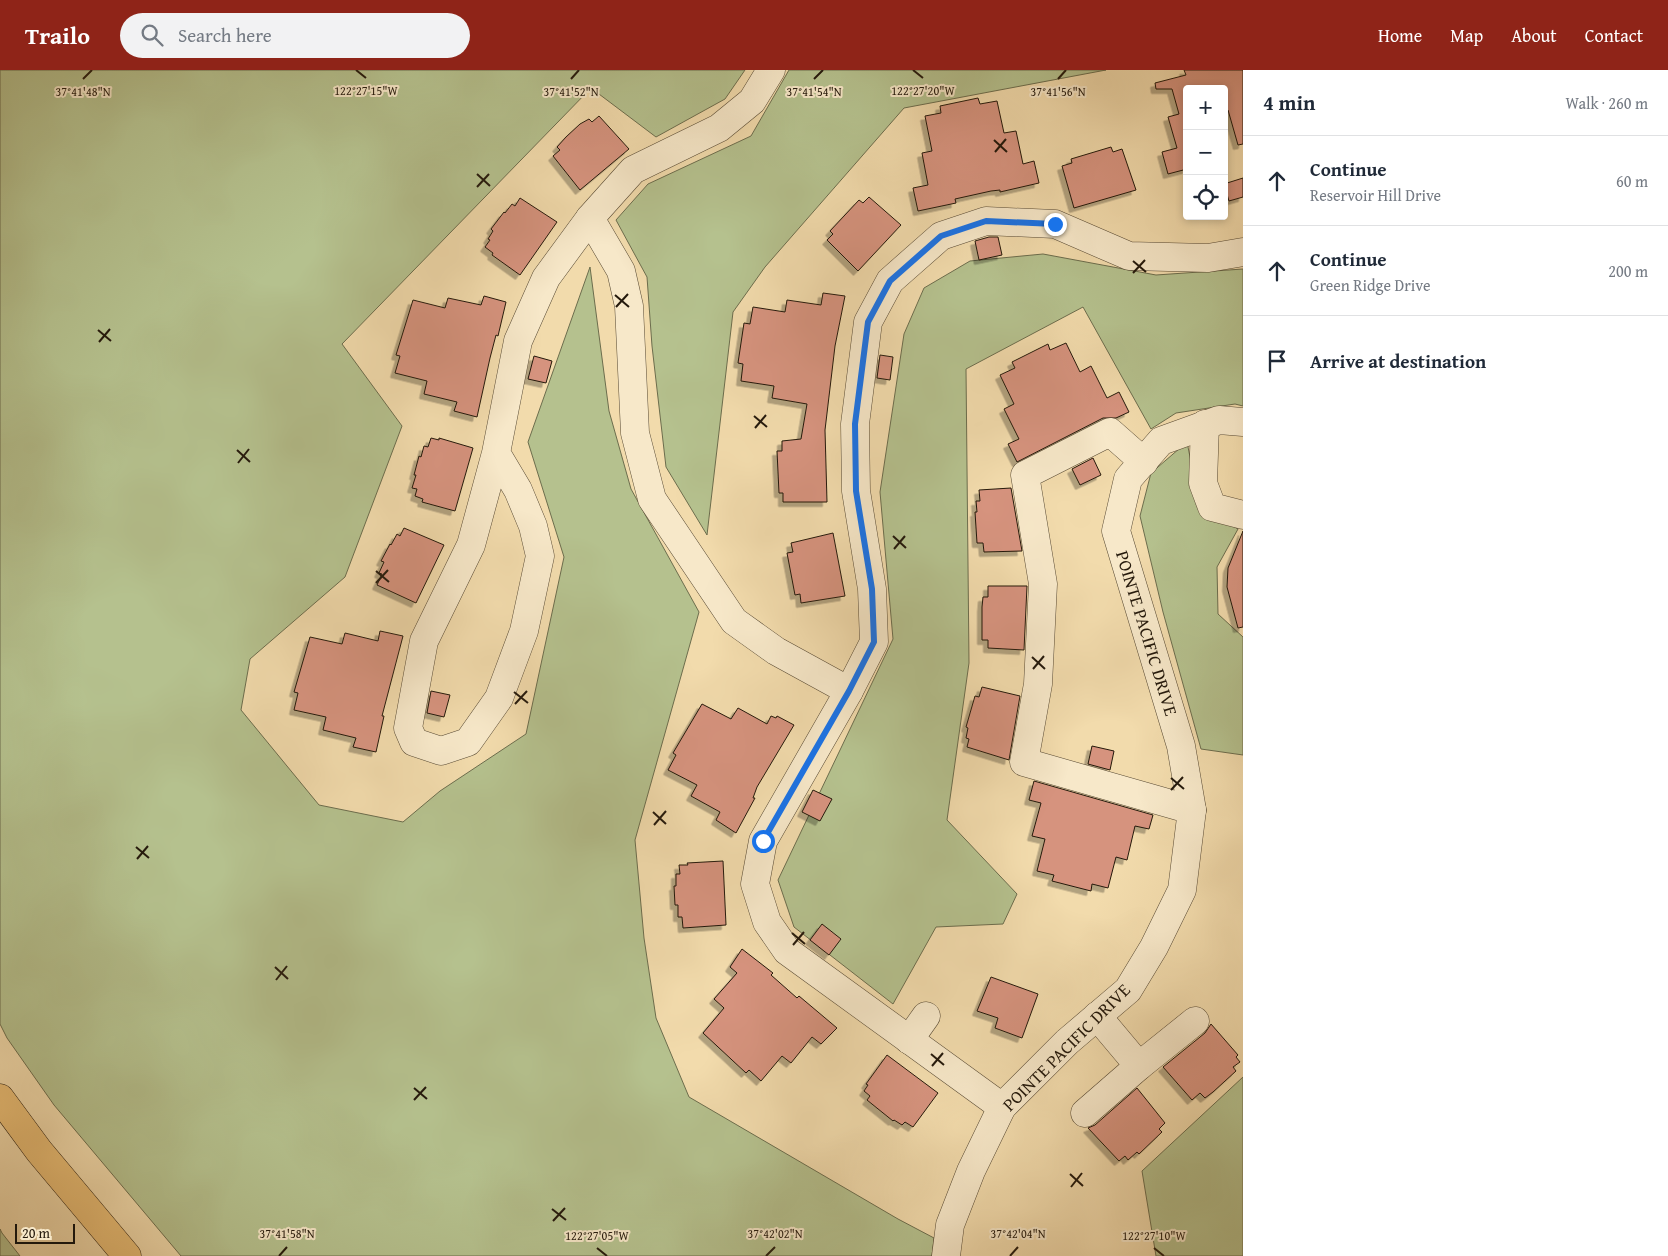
<!DOCTYPE html>
<html lang="en">
<head>
<meta charset="utf-8">
<style>
	:root { --surface:#fff; --page:#f2f2f3; --text:#1f2937; --muted:#747a83; --line:#e0e1e3; --accent:#8f2418 }
	body { margin:0; font-family:"Gentium Book Plus",serif; background:var(--page); color:var(--text) }
	.controls { position:absolute; right:15px; top:15px; display:grid; overflow:hidden; border-radius:5px; box-shadow:0 2px 8px #0003 }
	.controls button { width:45px; height:45px; display:grid; place-items:center; padding:0; border:0; border-bottom:1px solid var(--line); background:var(--surface); color:var(--text); font:25px sans-serif }
	.scale { position:absolute; left:15px; bottom:12px; width:60px; box-sizing:border-box; padding-left:5px; border:2px solid #24190c; border-top:0; font-size:14px; line-height:18px; white-space:nowrap; color:#24190c; -webkit-text-stroke:4px #f7e8c9; paint-order:stroke }
	.stop { position:absolute; width:15px; height:15px; margin:-11px; border:4px solid #1a73e8; border-radius:50%; background:#fff }
	.stop.end { background:#1a73e8; border-color:#fff; box-shadow:0 1px 5px #0008 }
	.list { margin:0; padding:0; list-style:none }
	h2 { display:flex; justify-content:space-between; align-items:center; height:65px; margin:0; padding:0 20px; font-size:21px }
	h2 small { font-size:16px; font-weight:400; color:var(--muted) }
	.list li { display:grid; grid-template-columns:32px 1fr auto; gap:15px; align-items:center; box-sizing:border-box; height:90px; padding:0 20px; border-top:1px solid var(--line) }
	.list b { display:block; font-size:19px; white-space:nowrap }
	.list p { margin:0; font-size:16px; white-space:nowrap; color:var(--muted) }
	.list em { font-size:16px; font-style:normal; color:var(--muted) }
	.icon { flex:none; width:28px; height:28px; fill:none; stroke:currentColor; stroke-width:2; stroke-linecap:round; stroke-linejoin:round }
	.map { position:relative; flex:none; width:1243px; height:1186px; overflow:hidden }
	header { display:flex; align-items:center; gap:30px; box-sizing:border-box; height:70px; padding:0 25px; background:var(--accent); color:#fff }
	header strong { font-size:24px }
	nav { display:flex; gap:28px; margin-inline-start:auto; font-size:18px }
	.search { width:350px; height:45px; background:var(--page); display:flex; align-items:center; gap:12px; box-sizing:border-box; padding:0 18px; border-radius:28px; color:var(--muted); font-size:19px }
	main { display:flex }
	aside { flex:1; background:var(--surface) }
	.map>svg:first-child { display:block }
	.green { fill:#b5c18e; stroke:#6c6d4d }
	.building { fill:#d6937e; stroke:#24190c; filter:url(#shadow) }
	.lines { fill:none; stroke-linecap:round; stroke-linejoin:round }
	.minor-casing { stroke:#584a34; stroke-width:29 }
	.major-casing { stroke:#24190c; stroke-width:29 }
	.minor { stroke:#f7e8c9; stroke-width:28 }
	.major { stroke:#e9be76; stroke-width:28 }
	.route { stroke:#1a73e8; stroke-width:6 }
	.ticks { fill:none; stroke:#24190c; stroke-width:2 }
	.labels { text-anchor:middle; dominant-baseline:central; stroke-width:4; stroke-linejoin:round; paint-order:stroke }
	.street-label { font-size:18px; fill:#24190c; stroke:#f7e8c9 }
	.ticks-label { font-size:12px; text-anchor:middle; fill:#24190c; stroke:#f7e8c9; stroke-width:4; stroke-linejoin:round; paint-order:stroke }
</style>
</head>
<body>
<header>
<strong>Trailo</strong>
<div class="search"><svg class="icon" aria-label="search" viewBox="0 0 24 24"><circle cx="10" cy="10" r="6"/><path d="M15 15l6 6"/></svg>Search here</div>
<nav><a>Home</a><a>Map</a><a>About</a><a>Contact</a></nav>
</header>
<main>
<div class="map">
<svg width="1243" height="1186" viewBox="0 0 1243 1186">
	<defs>
		<filter id="shadow"><feDropShadow dx="-4.5" dy="4.5" stdDeviation="0" flood-color="#0004"/></filter>
	</defs>
	<rect width="100%" height="100%" fill="#f2dbac"/>
	<filter id="stains"><feTurbulence type="fractalNoise" baseFrequency=".004" numOctaves="4"/><feColorMatrix values="0 0 0 0 .2 0 0 0 0 .09 0 0 0 0 .02 0 0 0 .5 -.17"/></filter>
	<radialGradient id="worn" r=".72"><stop offset=".6" stop-color="#630" stop-opacity="0"/><stop offset="1" stop-color="#630" stop-opacity=".3"/></radialGradient>
	<!-- green -->
	<g class="green">
		<path d="M0,0H745L725,29L656,67L591,18L342,274L402,356L345,507L250,589L241,640L319,735L403,752L440,721L526,664L564,487L528,372L590,197L609,341L631,419L699,542L635,770L644,868L656,948L689,1027L898,1149L934,1168L932,1186H181L54,1035L7,968L0,954Z"/>
		<path d="M789,0H1106L904,38L765,197L733,242L707,465L666,397L652,276L647,207L616,150L648,114L751,66Z"/>
		<path d="M1043,184L1156,205L1243,199V336L1235,334L1176,343L1151,359L1083,237L966,299L969,593L947,750L1017,824L1003,854L936,857L893,934L794,857L778,810L893,569L880,422L904,264L924,218L970,191Z"/>
		<path d="M1187,372L1200,437L1238,459L1217,497L1218,544L1243,567V685L1201,679L1163,542L1140,446L1151,403Z"/>
		<path d="M1243,1007V1186H1156L1142,1101Z"/>
		<path d="M0,1159L2,1163L20,1186H0Z"/>
	</g>
	<!-- building -->
	<g class="building">
		<path d="M1184,0H1243V74L1238,75L1228,40L1224,41V19H1187V99L1168,104L1162,82L1177,78L1168,47L1179,44L1172,19H1156L1155,13L1186,5Z"/>
		<path d="M978,28L980,34L997,31L1004,63L1016,61L1023,94L1034,91L1039,113L1000,122V120L991,121L955,129L956,133L918,141L913,118L928,115L922,83L932,81L925,46L941,43L940,36Z"/>
		<path d="M599,46L629,79L580,120L553,86L560,80L557,77L566,67L580,54L589,49L592,52Z"/>
		<path d="M1111,77L1113,82L1122,79L1136,120L1074,138L1062,96L1072,93L1071,89Z"/>
		<path d="M1243,108V127L1229,131L1224,114Z"/>
		<path d="M869,127L901,155L858,201L827,170L833,164L830,161L859,130L863,133Z"/>
		<path d="M520,128L557,152L520,205L492,185L493,183L485,177L490,170L488,169L493,161L491,159L504,142L505,143L512,134L515,136Z"/>
		<path d="M989,167H998L1002,185L979,190L975,171Z"/>
		<path d="M823,223L845,226L835,276L825,360L827,432H783V423H779L777,381H782V371L801,369L807,334L772,328L774,316L741,311L743,294L738,293L744,253L750,254L753,237L785,242L787,230L821,235Z"/>
		<path d="M484,226L506,232L498,266L496,265L490,288L477,347L454,341L457,332L424,324L427,311L395,303L400,286L396,285L413,230L445,238L448,228L481,235Z"/>
		<path d="M1066,273L1080,302L1091,296L1107,328L1119,322L1129,342L1116,348H1103L1017,392L1008,374L1019,369L1004,339L1014,334L1000,305L1015,298L1012,292L1048,274L1050,280Z"/>
		<path d="M880,285L893,287L890,310L877,308Z"/>
		<path d="M534,286L552,291L546,313L528,309Z"/>
		<path d="M431,368L439,370V368L473,378L455,441L422,432L423,429L415,426L417,419L412,418L416,405H414L419,386L421,387L424,376L428,377Z"/>
		<path d="M1093,388L1101,405L1080,415L1072,399Z"/>
		<path d="M1011,418L1022,481L984,482L983,473H977L975,442H977L976,431H980L979,420Z"/>
		<path d="M404,458L444,475L416,533L377,515L382,504L379,503L384,492L381,491L390,474L391,475L397,464L400,466Z"/>
		<path d="M1243,461V557L1238,558L1227,517L1228,498Z"/>
		<path d="M833,463L845,526L801,533L800,524L795,525L787,483L793,482L791,473Z"/>
		<path d="M988,516H1027L1024,580L988,578V570H982V537L983,527H988Z"/>
		<path d="M380,561L403,566L382,646H384L376,682L353,677L356,668L323,660L326,647L294,640L298,623L294,622L310,567L342,574L345,563L378,571Z"/>
		<path d="M982,617L1020,626L1009,690L967,677L969,669L966,668L968,658L966,657L975,626L979,627Z"/>
		<path d="M431,621L450,625L444,647L427,643Z"/>
		<path d="M702,634L731,649L738,638L767,654L771,646L776,648L777,646L794,655L757,717L753,728H755L736,763L716,750L720,742L691,726L697,715L668,700L676,685L673,683Z"/>
		<path d="M1092,676L1114,681L1110,700L1088,694Z"/>
		<path d="M1034,711L1153,745L1149,759L1135,756L1127,790L1116,787L1108,818L1092,814L1091,821L1052,811L1054,805L1037,801L1045,769L1032,766L1041,733L1029,730Z"/>
		<path d="M813,720L832,729L820,751L802,742Z"/>
		<path d="M723,791L726,855L683,858L682,847H678V835H675L674,816H676V804H680L679,795H688L687,793Z"/>
		<path d="M822,854L841,869L829,885L810,870Z"/>
		<path d="M742,879L773,903L771,905L797,928L799,926L837,958L821,974L812,967L791,993L782,986L761,1011L749,1000L746,1003L703,963L724,938L714,929L737,903L730,897Z"/>
		<path d="M991,907L1038,924L1022,968L995,958L998,948L977,941Z"/>
		<path d="M1211,954L1238,985L1236,987L1240,992L1233,997L1236,1001L1213,1022L1205,1028L1200,1023L1192,1030L1163,997L1205,963Z"/>
		<path d="M887,985L938,1023L913,1057L905,1052L902,1055L894,1050L893,1051L867,1030L870,1026L864,1021L868,1015L866,1014Z"/>
		<path d="M1137,1018L1165,1053L1159,1059L1162,1062L1139,1084L1137,1082L1128,1090L1125,1086L1119,1091L1088,1058L1095,1055Z"/>
	</g>
	<g class="lines">
		<!-- minor casing -->
		<g class="minor-casing">
			<g id="minor">
				<path d="M590,148L621,201L629,236L635,363L652,429L734,551L776,581L849,621L763,771L755,814L767,852L787,881L1002,1037"/>
				<path d="M1205,354L1203,413L1212,437L1243,445"/>
				<path d="M496,383L518,420L533,456L540,486L524,561L499,628L468,672L441,681L414,672L408,658L424,571L471,475L496,383L518,271L546,208L590,148L633,100L719,58L752,31L771,0"/>
				<path d="M1144,392L1110,362L1025,405L1043,514L1038,614L1024,692L1192,740"/>
				<path d="M849,621L874,572L872,519L856,421L855,354L868,252L890,211L941,166L986,151L1055,154L1129,186L1208,188L1243,182"/>
				<path d="M909,970L926,946"/>
				<path d="M1139,996L1195,951"/>
				<path d="M1085,1043L1139,996L1097,946"/>
				<path d="M946,1186L950,1155L971,1101L1002,1037L1067,972L1128,920L1154,877L1182,820L1192,740L1181,676L1116,461L1128,409L1161,371L1219,350L1243,352"/>
			</g>
		</g>
		<!-- major casing -->
		<g class="major-casing">
			<path id="major" d="M0,1028L39,1081L127,1186"/>
		</g>
		<!-- minor -->
		<use href="#minor" class="minor"/>
		<!-- major -->
		<use href="#major" class="major"/>
	</g>
	<g class="lines">
		<!-- route -->
		<path class="route" d="M763,771L849,621L874,572L872,519L856,421L855,354L868,252L890,211L941,166L986,151L1055,154"/>
	</g>
	<!-- ticks -->
	<path class="ticks" d="M356,0L366,8M913,0L923,8M83,9L92,0M571,9L579,0M814,9L823,0M1058,9L1066,0M994,70L1007,82M995,82L1006,69M477,104L490,116M477,117L489,104M1133,191L1146,202M1133,203L1145,190M615,225L629,237M616,237L628,224M98,260L111,271M99,272L110,259M754,346L767,357M755,358L766,345M237,380L250,392M238,393L249,379M893,466L906,478M894,479L905,466M376,501L389,512M376,513L388,500M1032,587L1045,599M1033,599L1044,586M514,622L528,633M515,634L527,621M1171,708L1184,719M1171,720L1183,707M653,742L666,754M654,755L666,741M136,777L149,788M137,789L148,776M792,863L805,874M793,875L804,862M275,897L288,909M276,910L287,896M931,984L944,995M932,996L943,983M414,1018L427,1029M414,1030L426,1017M1070,1104L1083,1116M1071,1117L1082,1103M552,1139L566,1150M553,1151L565,1138M597,1178L607,1186M1154,1178L1164,1186M279,1186L287,1177M766,1186L775,1177M1010,1186L1018,1177"/>
	<g class="labels">
		<!-- street labels -->
		<g class="street-label">
			<text transform="translate(1147 563) rotate(73)">POINTE PACIFIC DRIVE</text>
			<text transform="translate(1066 977) rotate(-45)">POINTE PACIFIC DRIVE</text>
		</g>
	</g>
	<g class="ticks-label">
		<text x="366" y="25">122°27'15"W</text>
		<text x="923" y="25">122°27'20"W</text>
		<text x="1058" y="26">37°41'56"N</text>
		<text x="83" y="26">37°41'48"N</text>
		<text x="571" y="26">37°41'52"N</text>
		<text x="814" y="26">37°41'54"N</text>
		<text x="287" y="1168">37°41'58"N</text>
		<text x="775" y="1168">37°42'02"N</text>
		<text x="1018" y="1168">37°42'04"N</text>
		<text x="597" y="1170">122°27'05"W</text>
		<text x="1154" y="1170">122°27'10"W</text>
	</g>
	<rect width="100%" height="100%" filter="url(#stains)"/>
	<rect width="100%" height="100%" fill="url(#worn)"/>
</svg>
<div class="controls">
<button>+</button>
<button>−</button>
<button><svg class="icon" aria-label="locate" viewBox="0 0 24 24"><circle cx="12" cy="12" r="6"/><path d="M12 2v4M12 18v4M2 12h4M18 12h4"/></svg></button>
</div>
<div class="scale">20 m</div>
<div class="stop" style="left:763px;top:771px"></div>
<div class="stop end" style="left:1055px;top:154px"></div>
</div>
<aside>
<h2>4 min<small>Walk · 260 m</small></h2>
<ul class="list">
<li><svg class="icon" aria-label="ahead" viewBox="0 0 24 24"><path d="M12 20V5M6 11l6-6 6 6"/></svg><div><b>Continue</b><p>Reservoir Hill Drive</p></div><em>60 m</em></li>
<li><svg class="icon" aria-label="ahead" viewBox="0 0 24 24"><path d="M12 20V5M6 11l6-6 6 6"/></svg><div><b>Continue</b><p>Green Ridge Drive</p></div><em>200 m</em></li>
<li><svg class="icon" aria-label="arrive" viewBox="0 0 24 24"><path d="M6 21V4h12l-3 4 3 4H6"/></svg><div><b>Arrive at destination</b></div></li>
</ul>
</aside>
</main>
</body>
</html>
